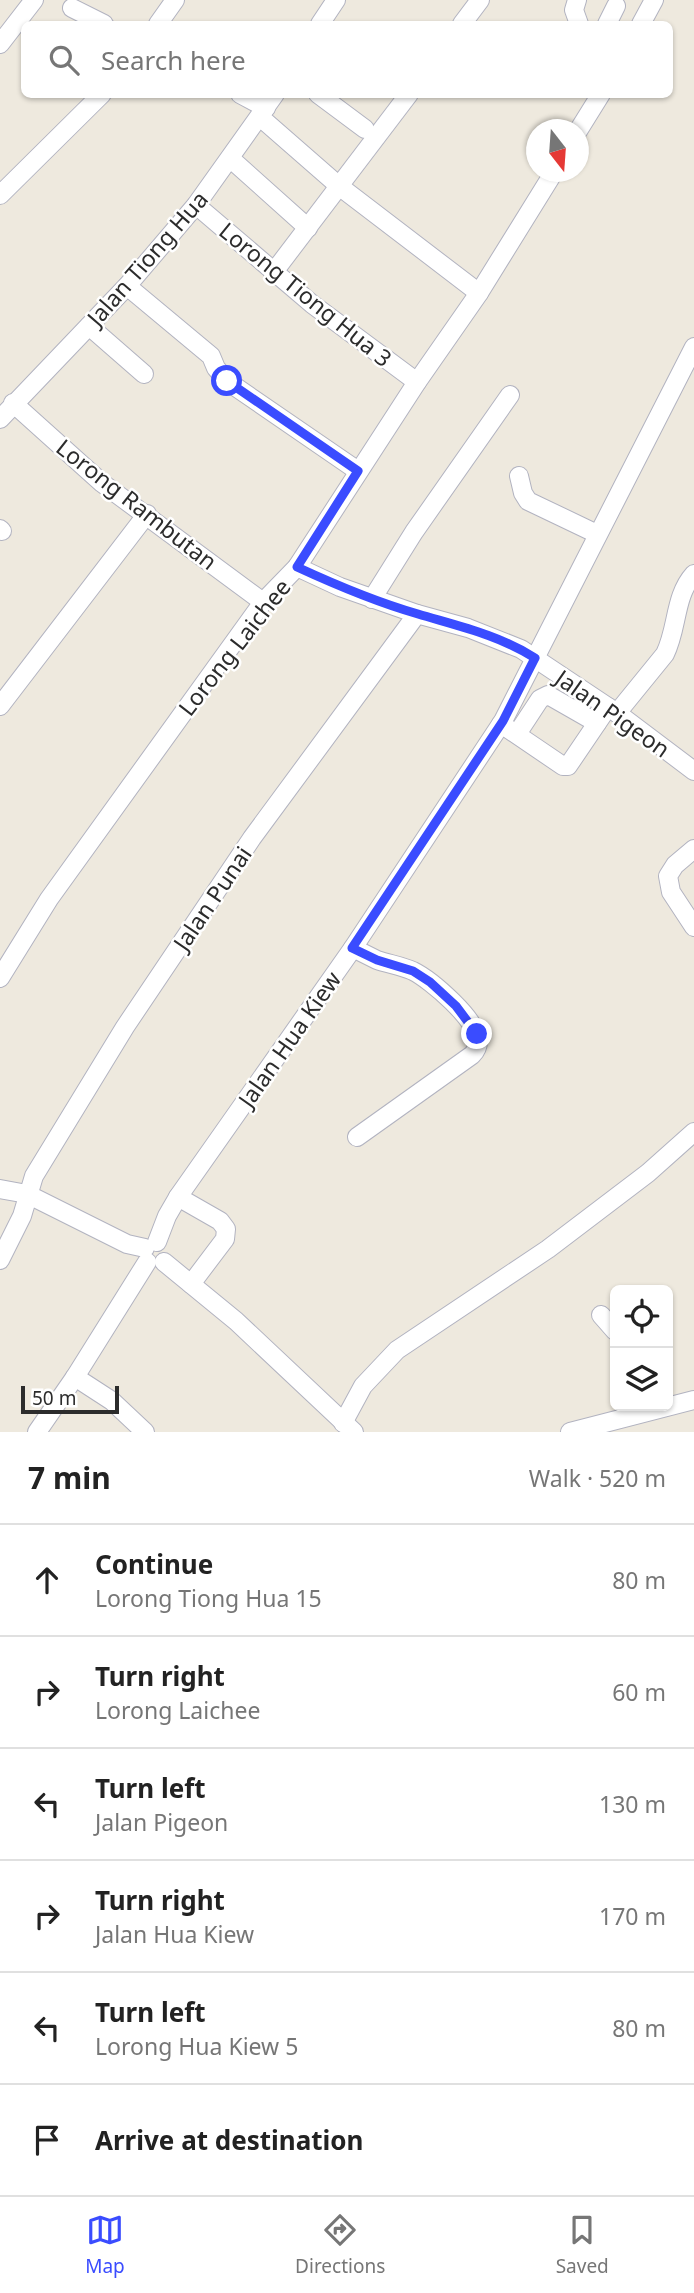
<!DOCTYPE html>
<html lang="en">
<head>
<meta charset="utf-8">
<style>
	:root { --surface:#fff; --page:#f6f6f6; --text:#222; --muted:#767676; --line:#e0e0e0; --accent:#3a4cff }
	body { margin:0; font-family:"Noto Sans",sans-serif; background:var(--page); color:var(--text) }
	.controls { position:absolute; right:21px; bottom:21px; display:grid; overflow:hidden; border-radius:10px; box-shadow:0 2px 5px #0004 }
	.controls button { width:63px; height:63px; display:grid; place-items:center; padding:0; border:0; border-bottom:2px solid var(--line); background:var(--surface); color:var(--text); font:35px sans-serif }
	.compass { position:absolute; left:526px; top:119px; width:63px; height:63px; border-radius:50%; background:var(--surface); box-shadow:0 2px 5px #0004; rotate:163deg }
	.scale { position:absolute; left:21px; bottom:18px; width:98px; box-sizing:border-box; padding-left:7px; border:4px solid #2c2c2c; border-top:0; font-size:19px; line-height:24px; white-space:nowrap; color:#2c2c2c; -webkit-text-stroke:5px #fff; paint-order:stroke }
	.stop { position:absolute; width:21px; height:21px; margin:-16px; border:5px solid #3a4cff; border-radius:50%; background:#fff }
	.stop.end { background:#3a4cff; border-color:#fff; box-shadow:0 2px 7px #0008 }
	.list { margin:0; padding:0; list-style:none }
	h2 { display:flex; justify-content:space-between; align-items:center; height:91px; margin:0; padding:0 28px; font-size:30px }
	h2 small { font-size:23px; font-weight:400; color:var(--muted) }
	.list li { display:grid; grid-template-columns:46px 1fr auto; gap:21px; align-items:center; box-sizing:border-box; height:112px; padding:0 28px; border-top:2px solid var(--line) }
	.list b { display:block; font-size:26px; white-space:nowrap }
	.list p { margin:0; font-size:23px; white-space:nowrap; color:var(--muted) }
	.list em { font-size:23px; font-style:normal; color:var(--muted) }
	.icon { flex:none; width:38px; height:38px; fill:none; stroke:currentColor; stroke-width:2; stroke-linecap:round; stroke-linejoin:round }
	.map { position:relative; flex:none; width:694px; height:1432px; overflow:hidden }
	.search { position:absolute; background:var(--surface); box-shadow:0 2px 5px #0004; left:21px; right:21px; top:21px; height:77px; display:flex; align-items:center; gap:18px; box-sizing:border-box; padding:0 24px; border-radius:10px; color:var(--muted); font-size:26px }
	.sheet { height:763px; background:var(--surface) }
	nav { display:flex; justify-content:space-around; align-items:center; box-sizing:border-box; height:98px; border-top:2px solid var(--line); background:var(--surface); font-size:19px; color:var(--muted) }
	nav a { display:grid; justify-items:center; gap:4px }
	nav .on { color:var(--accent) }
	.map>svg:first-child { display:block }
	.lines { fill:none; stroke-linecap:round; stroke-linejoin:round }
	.minor-casing { stroke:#b2b3c0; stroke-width:20 }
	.minor { stroke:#fff; stroke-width:18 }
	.route { stroke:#3a4cff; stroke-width:9 }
	.labels { text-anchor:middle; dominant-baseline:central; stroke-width:5; stroke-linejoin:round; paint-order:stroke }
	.street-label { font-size:23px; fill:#2c2c2c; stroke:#fff }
</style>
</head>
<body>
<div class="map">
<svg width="694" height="1432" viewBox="0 0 694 1432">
	<rect width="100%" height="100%" fill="#eee9de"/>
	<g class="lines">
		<!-- minor casing -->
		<g class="minor-casing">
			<g id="minor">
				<path d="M577,0L574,10L579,24"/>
				<path d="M72,8L104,24"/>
				<path d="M158,24L175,0"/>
				<path d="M320,24L336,0"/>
				<path d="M462,24L480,0"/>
				<path d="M607,24L616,6"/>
				<path d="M641,24L654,0"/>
				<path d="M0,44L34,0"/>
				<path d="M240,94L266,108"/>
				<path d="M318,94L365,129"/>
				<path d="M260,117L339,186L479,293"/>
				<path d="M578,131L601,94"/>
				<path d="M231,159L308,228"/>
				<path d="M0,195L102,94"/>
				<path d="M196,205L312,304L417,382"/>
				<path d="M273,273L409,94"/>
				<path d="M127,286L211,356L216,368L227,381L358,471"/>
				<path d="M89,326L144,374"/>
				<path d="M13,403L102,483L263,602"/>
				<path d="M0,419L127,286L196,205L275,94"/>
				<path d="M519,476L523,493L528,501L597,534"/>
				<path d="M0,529L2,531"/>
				<path d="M297,567L340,587L417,614L468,628L521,649L617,713L694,771"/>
				<path d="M372,599L414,532L510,395"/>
				<path d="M0,706L147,514"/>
				<path d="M617,713L665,654C678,628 674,596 694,574"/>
				<path d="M501,724L563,766H568L608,707"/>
				<path d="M517,734L540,699L548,695L597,723"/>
				<path d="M694,849L675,865L668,876L671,892L694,927"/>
				<path d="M353,948C361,952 369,956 377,960C389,964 402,966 413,971C431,980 478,1020 478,1041C478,1047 476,1051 472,1055L357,1137"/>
				<path d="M0,978L49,899L263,602L297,567L417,382L479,293L554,172"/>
				<path d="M0,1189L27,1194L127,1244L145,1248"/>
				<path d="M178,1197L220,1221L226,1229L225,1239L191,1284"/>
				<path d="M157,1242L167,1216L178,1197L353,948L503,721L694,347"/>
				<path d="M0,1260L22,1216L34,1176L125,1027L252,838L417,614"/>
				<path d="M164,1262L236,1321L354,1432"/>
				<path d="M601,1315L615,1331"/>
				<path d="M75,1377L112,1401L145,1432"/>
				<path d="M343,1423L363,1386L397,1350L548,1249L648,1173L694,1132"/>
				<path d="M37,1432L75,1377L147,1262"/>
				<path d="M570,1432L694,1400"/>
			</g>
		</g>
		<!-- minor -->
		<use href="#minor" class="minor"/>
	</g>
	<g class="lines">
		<!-- route -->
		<path class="route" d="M227,381L358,471L297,567C336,585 376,602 418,614C458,626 499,635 535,658L503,721L352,948L377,960L413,971L430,982L456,1006L477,1034"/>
	</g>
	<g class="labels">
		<!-- street labels -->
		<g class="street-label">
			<text transform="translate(147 258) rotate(-49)">Jalan Tiong Hua</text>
			<text transform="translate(306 294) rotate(39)">Lorong Tiong Hua 3</text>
			<text transform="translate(137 504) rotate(38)">Lorong Rambutan</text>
			<text transform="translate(234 647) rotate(-52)">Lorong Laichee</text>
			<text transform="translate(613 713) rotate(35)">Jalan Pigeon</text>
			<text transform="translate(212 898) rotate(-56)">Jalan Punai</text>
			<text transform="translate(289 1039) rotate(-55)">Jalan Hua Kiew</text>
		</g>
	</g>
</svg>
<div class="controls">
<button><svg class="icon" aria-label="locate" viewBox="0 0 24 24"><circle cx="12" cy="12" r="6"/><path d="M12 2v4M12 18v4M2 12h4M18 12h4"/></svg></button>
<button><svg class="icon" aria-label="layers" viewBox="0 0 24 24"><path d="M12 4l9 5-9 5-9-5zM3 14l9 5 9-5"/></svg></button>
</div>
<svg class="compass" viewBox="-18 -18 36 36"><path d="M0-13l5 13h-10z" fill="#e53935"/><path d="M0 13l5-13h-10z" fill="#767676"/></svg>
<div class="scale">50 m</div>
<div class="stop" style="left:227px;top:381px"></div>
<div class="stop end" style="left:477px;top:1034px"></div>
<div class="search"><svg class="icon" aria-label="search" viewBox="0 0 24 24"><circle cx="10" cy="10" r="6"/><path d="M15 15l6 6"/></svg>Search here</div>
</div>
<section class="sheet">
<h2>7 min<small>Walk · 520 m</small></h2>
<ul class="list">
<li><svg class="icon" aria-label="ahead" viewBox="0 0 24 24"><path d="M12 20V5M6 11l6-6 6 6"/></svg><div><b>Continue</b><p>Lorong Tiong Hua 15</p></div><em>80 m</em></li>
<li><svg class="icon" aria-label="right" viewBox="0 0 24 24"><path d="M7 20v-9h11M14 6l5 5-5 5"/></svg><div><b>Turn right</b><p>Lorong Laichee</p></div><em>60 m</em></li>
<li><svg class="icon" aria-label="left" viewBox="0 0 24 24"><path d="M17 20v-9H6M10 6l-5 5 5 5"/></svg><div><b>Turn left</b><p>Jalan Pigeon</p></div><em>130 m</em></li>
<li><svg class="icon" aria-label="right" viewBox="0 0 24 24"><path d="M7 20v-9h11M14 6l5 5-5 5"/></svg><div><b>Turn right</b><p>Jalan Hua Kiew</p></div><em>170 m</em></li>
<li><svg class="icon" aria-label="left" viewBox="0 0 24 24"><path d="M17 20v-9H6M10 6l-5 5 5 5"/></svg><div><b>Turn left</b><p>Lorong Hua Kiew 5</p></div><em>80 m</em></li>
<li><svg class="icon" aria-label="arrive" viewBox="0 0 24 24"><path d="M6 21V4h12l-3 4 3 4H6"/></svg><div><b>Arrive at destination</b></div></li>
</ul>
</section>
<nav>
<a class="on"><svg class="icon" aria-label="map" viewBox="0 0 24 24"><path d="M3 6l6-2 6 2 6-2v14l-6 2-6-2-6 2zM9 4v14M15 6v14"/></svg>Map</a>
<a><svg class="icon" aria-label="directions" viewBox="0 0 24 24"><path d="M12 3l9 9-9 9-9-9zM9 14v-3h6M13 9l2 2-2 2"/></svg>Directions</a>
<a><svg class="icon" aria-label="saved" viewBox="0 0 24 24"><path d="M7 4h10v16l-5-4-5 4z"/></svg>Saved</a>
</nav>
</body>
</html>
